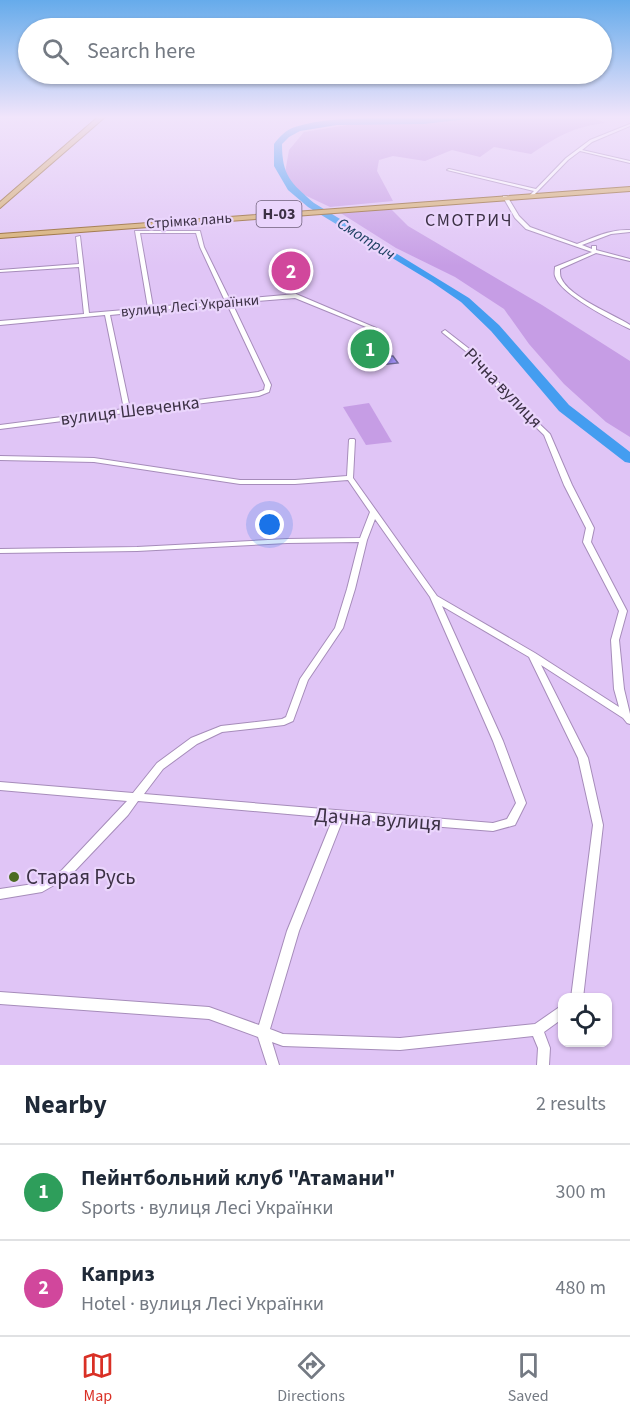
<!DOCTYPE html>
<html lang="en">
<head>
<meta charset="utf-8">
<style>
	:root { --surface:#fff; --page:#f6f6f7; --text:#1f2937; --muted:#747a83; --line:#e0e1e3; --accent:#d93025 }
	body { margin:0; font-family:"Source Sans 3",sans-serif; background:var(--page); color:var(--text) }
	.controls { position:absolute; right:18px; bottom:18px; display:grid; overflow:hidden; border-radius:12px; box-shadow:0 2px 4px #0004 }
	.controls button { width:54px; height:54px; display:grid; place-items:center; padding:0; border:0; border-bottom:2px solid var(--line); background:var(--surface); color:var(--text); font:30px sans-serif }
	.you { position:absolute; left:270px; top:525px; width:21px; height:21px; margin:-15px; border:4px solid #fff; border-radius:50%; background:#1a73e8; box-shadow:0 0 0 9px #1a73e833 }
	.badge { display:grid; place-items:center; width:39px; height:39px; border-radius:50%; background:var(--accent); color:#fff; font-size:20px; font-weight:700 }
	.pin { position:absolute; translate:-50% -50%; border:3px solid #fff; box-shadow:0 2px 6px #0006 }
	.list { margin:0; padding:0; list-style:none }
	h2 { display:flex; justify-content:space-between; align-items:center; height:78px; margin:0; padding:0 24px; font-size:26px }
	h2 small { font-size:20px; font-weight:400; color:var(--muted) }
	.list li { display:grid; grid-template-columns:39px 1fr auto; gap:18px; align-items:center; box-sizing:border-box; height:96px; padding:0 24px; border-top:2px solid var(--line) }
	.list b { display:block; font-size:22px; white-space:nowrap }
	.list p { margin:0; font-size:20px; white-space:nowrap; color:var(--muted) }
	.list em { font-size:20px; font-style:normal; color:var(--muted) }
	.icon { flex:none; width:33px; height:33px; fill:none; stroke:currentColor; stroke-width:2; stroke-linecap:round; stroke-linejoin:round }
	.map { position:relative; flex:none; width:630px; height:1065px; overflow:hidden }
	.search { position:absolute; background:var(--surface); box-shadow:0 2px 4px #0004; left:18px; right:18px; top:18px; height:66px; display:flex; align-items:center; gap:15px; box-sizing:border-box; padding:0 21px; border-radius:33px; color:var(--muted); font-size:22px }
	.sheet { height:270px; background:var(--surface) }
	nav { display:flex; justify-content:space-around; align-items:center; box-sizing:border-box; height:84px; border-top:2px solid var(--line); background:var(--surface); font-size:16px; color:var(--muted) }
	nav a { display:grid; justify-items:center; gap:3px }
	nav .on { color:var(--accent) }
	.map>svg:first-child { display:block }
	.green { fill:#c69de5 }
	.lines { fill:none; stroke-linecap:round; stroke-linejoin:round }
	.river { fill:#449df0; fill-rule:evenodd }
	.building { fill:#a391fa; stroke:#706998; stroke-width:1.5 }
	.street-casing { stroke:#a68cba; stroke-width:2 }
	.primary-casing { stroke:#8d5e1f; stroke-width:2 }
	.street { fill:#fff; fill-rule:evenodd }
	.primary { fill:#d5ad6c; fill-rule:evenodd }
	.poi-dot { fill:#4c6c23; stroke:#ead5fc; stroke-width:2 }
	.labels { text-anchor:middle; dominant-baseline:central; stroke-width:4.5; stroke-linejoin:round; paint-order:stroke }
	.far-street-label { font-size:15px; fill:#3c3145; stroke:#ead5fc }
	.shield { fill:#ead5fc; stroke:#70627c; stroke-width:1.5 }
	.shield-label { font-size:16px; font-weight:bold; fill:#3c3145 }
	.far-water-label { font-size:16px; font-style:italic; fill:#1c3f61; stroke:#ead5fc }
	.far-quarter-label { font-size:18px; letter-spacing:1.5px; fill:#3c3145; stroke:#ead5fc }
	.street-label { font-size:18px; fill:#3c3145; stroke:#ead5fc }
	.near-street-label { font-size:21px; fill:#3c3145; stroke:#ead5fc }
	.near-poi-label { font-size:21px; fill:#3c3145; stroke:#ead5fc; text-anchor:start }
</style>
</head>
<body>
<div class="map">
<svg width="630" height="1065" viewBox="0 0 630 1065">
	<rect width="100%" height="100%" fill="#e0c5f6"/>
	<!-- green -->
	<g class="green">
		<path d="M490,117H591L605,123C573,127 558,136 531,154L494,147L480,157L452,150L425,161L393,156L379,160L377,171L393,201L330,207L296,191L285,173L289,150L304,132L354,124Z"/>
		<path d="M390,208L408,226L542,305L630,361V437L606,422L564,384L529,344L504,309L455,277L396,248L339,212Z"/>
		<path d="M369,403L392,442L366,445L343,407Z"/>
	</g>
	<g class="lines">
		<!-- river -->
		<path class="river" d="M452,117H484L424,124L337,125L300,131L289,137L282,144C282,176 291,183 314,203L469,298L499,325L569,405L630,452V463L625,462L559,411L491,331L461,302L432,282L308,207L288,190L274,166V144C280,136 286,130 295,127C336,113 407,121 452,117Z"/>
	</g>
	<!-- building -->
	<path class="building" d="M372,334L388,356H393L398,363L380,365L373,354L360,355L353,344L364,342L359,335Z"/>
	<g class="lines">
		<!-- street casing -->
		<g class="street-casing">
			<g id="street">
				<path d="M630,124V126L592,142L582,150L630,161V163L580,151L568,160L533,196L530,195L534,191L447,170L449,169L536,189L566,158L590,140Z"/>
				<path d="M503,196H507L519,216L530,227L577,244C595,237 611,229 630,230V232L611,234L582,245L592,249V246H596V250L630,259V261L596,253L560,269C560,272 560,276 561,278C569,297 613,314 630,325V329C613,321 560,294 555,276C554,274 555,269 555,267L592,252L526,229L515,218L503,197Z"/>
				<path d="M135,231H200L204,247L230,300L296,294L376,328L373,330L371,329L295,298L232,303L271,385L269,392L259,396L131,412L130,414L128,415L125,413L0,429V425L124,409L105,315L0,325V321L84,314L79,267L0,272V270L79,264L76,237L80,236L89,313L148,308ZM140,233H196L200,247L225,301L153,307ZM227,304L265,385L264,390L258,392L130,409L110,315Z"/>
				<path d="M445,330L472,351L511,397L550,434L572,485L594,528L591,542L627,611L619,640L624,689L630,714V724L627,723L623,718L541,665L588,758L603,825L583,998H571L593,825L578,758L529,657L442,606L503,741L526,803L515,825L493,831L343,819L299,931L270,1029L283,1034L400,1038L535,1024L558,1008L562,1006V1019L544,1032L550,1048L549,1065H537L538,1048L533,1036L400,1050L283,1046L272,1042L279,1065H267L258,1037L209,1019L0,1004V992L209,1007L259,1025L287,931L333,818L138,801L128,815L70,876L42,892L0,899V889L40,883L62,870L127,801L0,790V782L133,793L157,763L191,738L221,726L282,719L286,717L300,679L335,628L347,589L359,542L287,543L137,551L0,553V549L137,547L287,539L360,538L370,512L348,480L295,484H240L94,462L0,460V456L94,458L240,480H295L347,476L349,440L350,439H354L355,440L353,478L437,596L535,653L619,707L614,689L611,640L619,611L583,542L586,528L564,485L544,435L507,399L468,353L443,333L442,332ZM375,519L430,597L493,741L516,803L507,819L493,823L144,794L163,769L197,744L222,732L284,725L293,721L308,680L343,628L355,589L367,540Z"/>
			</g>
		</g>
		<!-- primary casing -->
		<g class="primary-casing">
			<g id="primary">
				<path d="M98,117H105L0,208V202Z"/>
				<path d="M630,187V191L0,238V234Z"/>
			</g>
		</g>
		<!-- street -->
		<use href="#street" class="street"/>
		<!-- primary -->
		<use href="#primary" class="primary"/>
	</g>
	<!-- sky -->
	<linearGradient id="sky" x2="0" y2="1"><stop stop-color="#66abeb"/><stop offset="0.44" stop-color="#f1e5fb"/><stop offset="1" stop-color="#f1e5fb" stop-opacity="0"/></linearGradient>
	<rect width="630" height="266" fill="url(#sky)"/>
	<!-- markers -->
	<circle class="poi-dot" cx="14" cy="877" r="6"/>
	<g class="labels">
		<!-- far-street labels -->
		<g class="far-street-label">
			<text transform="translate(189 221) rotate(-4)">Стрімка лань</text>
			<text transform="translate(190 306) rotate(-5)">вулиця Лесі Українки</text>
		</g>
		<!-- shield labels -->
		<rect class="shield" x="256.5" y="201" width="45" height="26" rx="4.5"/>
		<g class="shield-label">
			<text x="279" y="214">Н-03</text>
		</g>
		<!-- far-water labels -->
		<g class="far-water-label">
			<text transform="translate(366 239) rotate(32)">Смотрич</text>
		</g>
		<!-- far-quarter labels -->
		<g class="far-quarter-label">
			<text x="469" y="220">СМОТРИЧ</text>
		</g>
		<!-- street labels -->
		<g class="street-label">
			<text transform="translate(503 388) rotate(46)">Річна вулиця</text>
			<text transform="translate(130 411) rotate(-7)">вулиця Шевченка</text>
		</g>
		<!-- near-street labels -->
		<g class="near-street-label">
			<text transform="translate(378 819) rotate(4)">Дачна вулиця</text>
		</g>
		<!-- near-poi labels -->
		<g class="near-poi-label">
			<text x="26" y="877">Старая Русь</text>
		</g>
	</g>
</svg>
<div class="controls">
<button><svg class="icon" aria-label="locate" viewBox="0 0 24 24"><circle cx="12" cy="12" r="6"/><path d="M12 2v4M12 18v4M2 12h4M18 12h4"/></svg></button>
</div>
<div class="you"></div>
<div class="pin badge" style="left:370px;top:349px;background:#2e9e5b">1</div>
<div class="pin badge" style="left:291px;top:271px;background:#d1479c">2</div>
<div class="search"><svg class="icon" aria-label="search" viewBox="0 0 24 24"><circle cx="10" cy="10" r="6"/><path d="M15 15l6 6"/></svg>Search here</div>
</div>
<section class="sheet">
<h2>Nearby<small>2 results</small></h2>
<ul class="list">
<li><span class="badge" style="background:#2e9e5b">1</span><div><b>Пейнтбольний клуб &quot;Атамани&quot;</b><p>Sports · вулиця Лесі Українки</p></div><em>300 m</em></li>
<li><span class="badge" style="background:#d1479c">2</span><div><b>Каприз</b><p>Hotel · вулиця Лесі Українки</p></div><em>480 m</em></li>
</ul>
</section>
<nav>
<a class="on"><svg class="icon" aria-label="map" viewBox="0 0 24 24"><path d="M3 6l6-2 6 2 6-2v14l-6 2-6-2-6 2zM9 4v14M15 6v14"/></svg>Map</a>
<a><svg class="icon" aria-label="directions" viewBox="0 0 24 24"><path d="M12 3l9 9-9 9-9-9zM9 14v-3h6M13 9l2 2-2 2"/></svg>Directions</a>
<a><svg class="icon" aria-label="saved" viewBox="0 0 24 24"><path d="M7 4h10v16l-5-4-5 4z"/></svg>Saved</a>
</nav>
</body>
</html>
